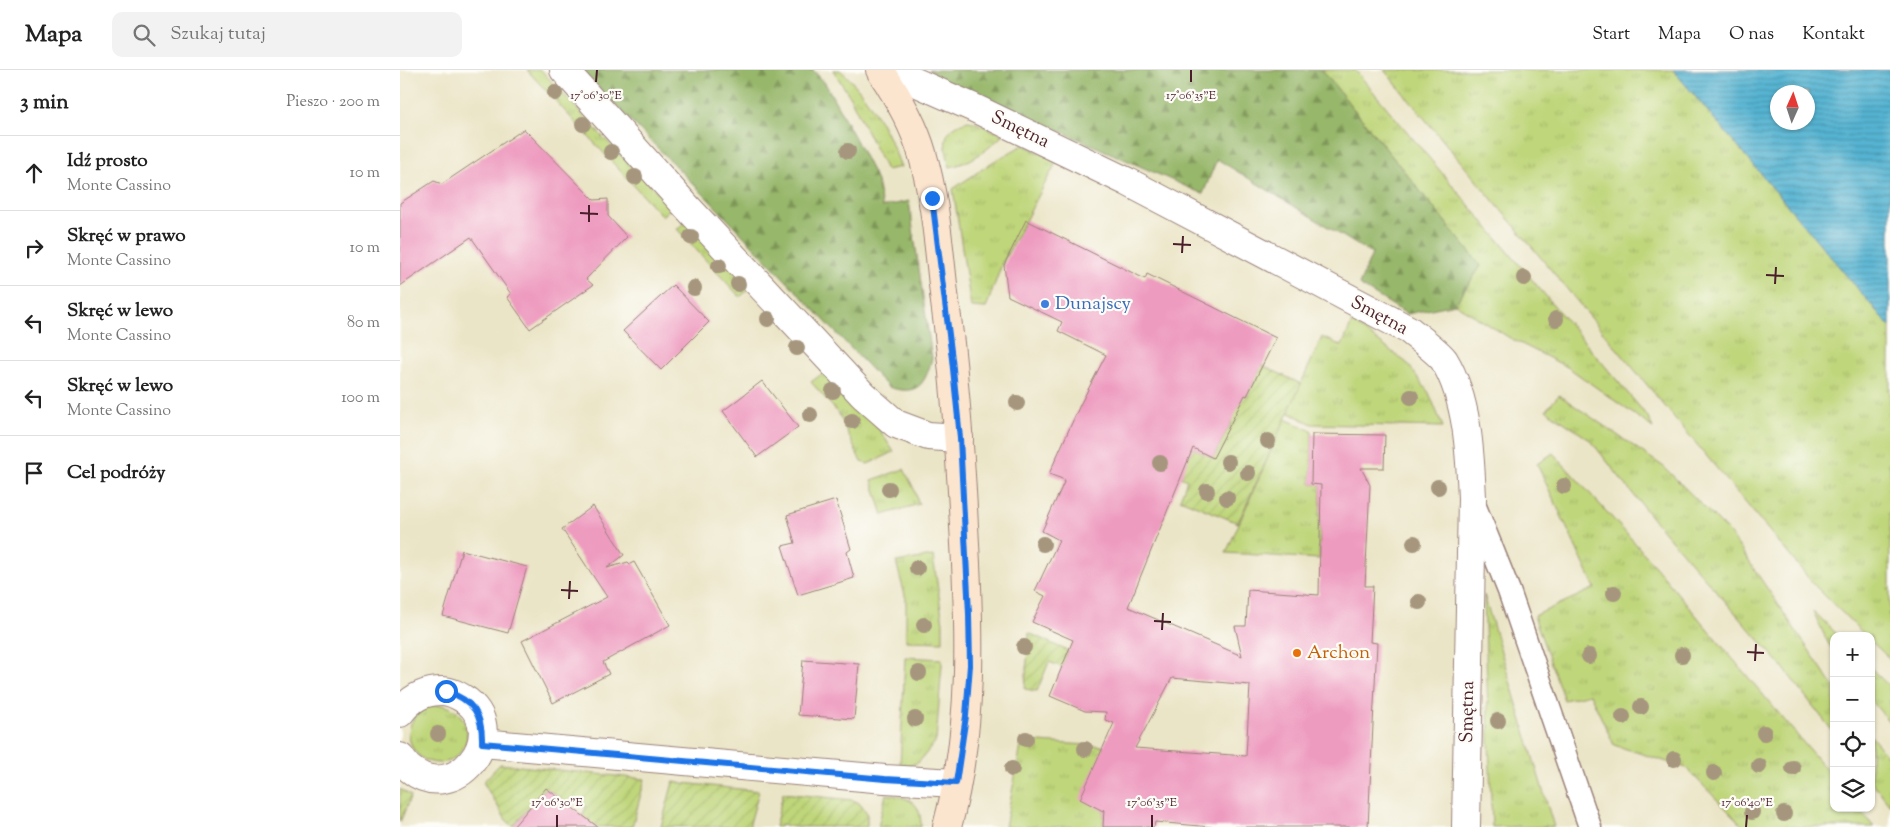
<!DOCTYPE html>
<html lang="pl">
<head>
<meta charset="utf-8">
<style>
	:root { --surface:#fff; --page:#f2f2f2; --text:#222; --muted:#767676; --line:#e0e0e0 }
	body { margin:0; font-family:"Sorts Mill Goudy",serif; background:var(--page); color:var(--text) }
	.controls { position:absolute; right:15px; bottom:15px; display:grid; overflow:hidden; border-radius:10px; box-shadow:0 1px 4px #0004 }
	.controls button { width:45px; height:45px; display:grid; place-items:center; padding:0; border:0; border-bottom:1px solid var(--line); background:var(--surface); color:var(--text); font:25px sans-serif }
	.compass { position:absolute; left:1370px; top:15px; width:45px; height:45px; border-radius:50%; background:var(--surface); box-shadow:0 1px 4px #0004; rotate:3deg }
	.stop { position:absolute; width:15px; height:15px; margin:-11px; border:4px solid #1a73e8; border-radius:50%; background:#fff }
	.stop.end { background:#1a73e8; border-color:#fff; box-shadow:0 1px 5px #0008 }
	.list { margin:0; padding:0; list-style:none }
	h2 { display:flex; justify-content:space-between; align-items:center; height:65px; margin:0; padding:0 20px; font-size:21px }
	h2 small { font-size:16px; font-weight:400; color:var(--muted) }
	.list li { display:grid; grid-template-columns:32px 1fr auto; gap:15px; align-items:center; box-sizing:border-box; height:75px; padding:0 20px; border-top:1px solid var(--line) }
	.list b { display:block; font-size:19px; white-space:nowrap }
	.list p { margin:0; font-size:16px; white-space:nowrap; color:var(--muted) }
	.list em { font-size:16px; font-style:normal; color:var(--muted) }
	.icon { flex:none; width:28px; height:28px; fill:none; stroke:currentColor; stroke-width:2; stroke-linecap:round; stroke-linejoin:round }
	.map { position:relative; flex:none; width:1490px; height:757px; overflow:hidden }
	header { display:flex; align-items:center; gap:30px; box-sizing:border-box; height:70px; padding:0 25px; background:var(--surface); border-bottom:1px solid var(--line) }
	header strong { font-size:24px }
	nav { display:flex; gap:28px; margin-inline-start:auto; font-size:18px }
	.search { width:350px; height:45px; background:var(--page); display:flex; align-items:center; gap:12px; box-sizing:border-box; padding:0 18px; border-radius:10px; color:var(--muted); font-size:19px }
	main { display:flex }
	aside { flex:1; background:var(--surface) }
	.map>svg:first-child { display:block }
	.grass { fill:url(#grass-tufts); stroke:#847a52 }
	.forest { fill:url(#forest-firs); stroke:#706b4a }
	.garden { fill:url(#garden-furrows); stroke:#847a52 }
	.water { fill:url(#water-rules); stroke:#4f6a7e; fill-rule:evenodd }
	.building { fill:#ee9bc0; fill-rule:evenodd }
	.lines { fill:none; stroke-linecap:round; stroke-linejoin:round }
	.lane-casing { stroke:#9a8279; stroke-width:25 }
	.street-casing { stroke:#9a8279; stroke-width:30 }
	.secondary-casing { stroke:#9a8279; stroke-width:30 }
	.lane { stroke:#fff; stroke-width:22 }
	.street { stroke:#fff; stroke-width:28 }
	.secondary { stroke:#fce5cf; stroke-width:28 }
	.tree { fill:#a6967e }
	.route { stroke:#1a73e8; stroke-width:6 }
	.ticks { fill:none; stroke:#4a1f2b; stroke-width:2 }
	.shop-dot { fill:#3f7fe0; stroke:#fdfcf7; stroke-width:2 }
	.food-dot { fill:#e8710a; stroke:#fdfcf7; stroke-width:2 }
	.labels { text-anchor:middle; dominant-baseline:central; stroke-width:4.5; stroke-linejoin:round; paint-order:stroke }
	.street-label { font-size:19px; fill:#4a1f2b; stroke:#fdfcf7 }
	.shop-label { font-size:19px; fill:#366cbe; stroke:#fdfcf7; text-anchor:start }
	.food-label { font-size:19px; fill:#c56008; stroke:#fdfcf7; text-anchor:start }
	.ticks-label { font-size:12px; text-anchor:middle; fill:#4a1f2b; stroke:#fdfcf7; stroke-width:4.5; stroke-linejoin:round; paint-order:stroke }
</style>
</head>
<body>
<header>
<strong>Mapa</strong>
<div class="search"><svg class="icon" aria-label="search" viewBox="0 0 24 24"><circle cx="10" cy="10" r="6"/><path d="M15 15l6 6"/></svg>Szukaj tutaj</div>
<nav><a>Start</a><a>Mapa</a><a>O nas</a><a>Kontakt</a></nav>
</header>
<main>
<aside>
<h2>3 min<small>Pieszo · 200 m</small></h2>
<ul class="list">
<li><svg class="icon" aria-label="ahead" viewBox="0 0 24 24"><path d="M12 20V5M6 11l6-6 6 6"/></svg><div><b>Idź prosto</b><p>Monte Cassino</p></div><em>10 m</em></li>
<li><svg class="icon" aria-label="right" viewBox="0 0 24 24"><path d="M7 20v-9h11M14 6l5 5-5 5"/></svg><div><b>Skręć w prawo</b><p>Monte Cassino</p></div><em>10 m</em></li>
<li><svg class="icon" aria-label="left" viewBox="0 0 24 24"><path d="M17 20v-9H6M10 6l-5 5 5 5"/></svg><div><b>Skręć w lewo</b><p>Monte Cassino</p></div><em>80 m</em></li>
<li><svg class="icon" aria-label="left" viewBox="0 0 24 24"><path d="M17 20v-9H6M10 6l-5 5 5 5"/></svg><div><b>Skręć w lewo</b><p>Monte Cassino</p></div><em>100 m</em></li>
<li><svg class="icon" aria-label="arrive" viewBox="0 0 24 24"><path d="M6 21V4h12l-3 4 3 4H6"/></svg><div><b>Cel podróży</b></div></li>
</ul>
</aside>
<div class="map">
<svg width="1490" height="757" viewBox="0 0 1490 757">
	<defs>
		<pattern id="grass-tufts" width="24" height="20" patternUnits="userSpaceOnUse" patternTransform="scale(1.25)"><rect width="24" height="20" fill="#bfd67a"/><path d="M3 7l-1-3M5 7V3M7 7l1-3M15 17l-1-3M17 17v-4M19 17l1-3" fill="none" stroke="#a6b76a"/></pattern>
		<pattern id="forest-firs" width="22" height="20" patternUnits="userSpaceOnUse" patternTransform="scale(1.25)"><rect width="22" height="20" fill="#97b76a"/><path d="M5 1l3.5 6h-7zM16 11l3.5 6h-7z" fill="#7d9457"/></pattern>
		<pattern id="garden-furrows" width="10" height="10" patternUnits="userSpaceOnUse" patternTransform="scale(1.25)"><rect width="10" height="10" fill="#bfd67a"/><path d="M-1 1l2-2M0 10L10 0M9 11l2-2" fill="none" stroke="#a6b76a"/></pattern>
		<pattern id="water-rules" width="6" height="5" patternUnits="userSpaceOnUse" patternTransform="scale(1.25)"><rect width="6" height="5" fill="#54b4d2"/><path d="M0 2.5h6" fill="none" stroke="#4892ab"/></pattern>
	</defs>
	<rect width="100%" height="100%" fill="#fdfcf7"/>
	<filter id="ink" filterUnits="userSpaceOnUse"><feTurbulence type="fractalNoise" baseFrequency=".02" numOctaves="2"/><feDisplacementMap in="SourceGraphic" scale="10" xChannelSelector="R" yChannelSelector="G"/><feConvolveMatrix kernelMatrix="1 2 1 2 8 2 1 2 1" color-interpolation-filters="sRGB"/></filter>
	<filter id="wash" filterUnits="userSpaceOnUse"><feTurbulence type="fractalNoise" baseFrequency=".0096" numOctaves="4" result="noise"/><feDisplacementMap in="SourceGraphic" scale="20" xChannelSelector="R" yChannelSelector="G"/><feGaussianBlur stdDeviation="1.12" result="paint"/><feColorMatrix in="noise" values="0 0 0 0 0 0 0 0 0 0 0 0 0 0 0 0 0 1.4 0 .05"/><feComposite in="paint" operator="in"/></filter>
	<g filter="url(#wash)">
		<rect width="100%" height="100%" fill="#ebe5c7"/>
		<!-- grass -->
		<g class="grass">
			<path d="M127,0H141L201,65L272,137L262,146Z"/>
			<path d="M433,0H440C468,24 488,62 501,97L486,100L449,25Z"/>
			<path d="M922,0H955L1248,347L1253,358L1169,298L1110,268L1055,234L1081,196Z"/>
			<path d="M984,0H1273L1490,257V589L1471,571V566H1466L1416,517Z"/>
			<path d="M567,51L574,52L603,65C587,80 571,93 550,97C544,73 540,60 567,51Z"/>
			<path d="M623,75L657,91L602,194L586,238L571,237L553,119L591,93Z"/>
			<path d="M286,151L350,218L340,227L277,159Z"/>
			<path d="M952,252L1007,293L1029,323L1043,357L912,354L888,342L922,267L942,276Z"/>
			<path d="M430,298L465,338L494,382L468,394L461,392L439,344L411,312Z"/>
			<path d="M1159,325L1264,397L1329,462L1434,617V663L1381,595L1253,449L1190,370L1146,340Z"/>
			<path d="M885,349L912,361L911,414L921,415L919,489L826,483Z"/>
			<path d="M1153,383L1236,474L1434,709V738H1458L1474,757H1344L1286,698L1214,675L1190,624L1164,630L1134,546L1195,518L1137,394Z"/>
			<path d="M504,399L514,419L519,434L483,445L472,410Z"/>
			<path d="M533,486L543,553V572L506,571V529L496,492Z"/>
			<path d="M1084,525L1154,757H1092Z"/>
			<path d="M1413,541L1439,566H1434V581L1428,573Z"/>
			<path d="M505,587L542,589V594L536,671L519,692L509,696H500Z"/>
			<path d="M1471,598L1490,617V653L1471,630Z"/>
			<circle cx="38" cy="664" r="29"/>
			<path d="M1471,666L1490,689V735L1471,711Z"/>
			<path d="M622,671L703,676L702,703L706,704L703,757H605Z"/>
			<path d="M486,724C510,728 521,731 521,757H478Z"/>
		</g>
		<!-- forest -->
		<g class="forest">
			<path d="M181,0H413L425,13L453,64L477,111L482,137L509,131L532,288C525,316 517,326 488,317L309,130Z"/>
			<path d="M529,0H922L1081,196L1055,234L1007,244L959,215L972,184L817,89L803,124L540,8Z"/>
		</g>
		<!-- garden -->
		<g class="garden">
			<path d="M862,295L901,314L838,453L780,429L787,410L753,396L768,365L813,388L831,353L838,321L847,326Z"/>
			<path d="M629,563L668,581L662,597L649,592L637,621L625,619Z"/>
			<path d="M100,694L245,709L232,757H194L182,747L186,737L182,731L178,730L168,734L146,718L113,756L106,750L83,712Z"/>
			<path d="M273,712L359,721L349,757H261Z"/>
			<path d="M0,719L11,726L0,752Z"/>
			<path d="M383,723L453,730L459,733L467,743V757H393L381,754L380,757H375Z"/>
		</g>
		<!-- water -->
		<path class="water" d="M1273,0H1490V257ZM1378,22H1408V52H1378Z"/>
		<g id="blocks">
			<!-- building -->
			<g class="building">
				<path d="M124,59L194,130L208,129V146L227,167L186,209L193,215L130,259L107,227L111,224L71,167L0,216V133L34,111L42,114Z"/>
				<path d="M626,150L745,209L747,204L876,268L847,326L845,325L813,388L793,378L728,537L842,586L835,556H846L848,520L919,525L921,415L911,414L912,364L985,365L984,398H961L970,415L965,516H973L970,572L977,573L968,757H811L755,752L754,757H703L704,739L703,741L680,729L714,653L705,650L706,642L685,641L650,626L673,570L632,552L645,526L635,521L659,470L642,461L665,410L649,404L680,335L706,285L658,261L662,252L608,226L604,195ZM772,608L850,615L846,686L735,678Z"/>
				<path d="M273,215L309,252L261,300L223,261Z"/>
				<path d="M362,311L398,357L357,387L323,341Z"/>
				<path d="M436,430L451,479L447,482L454,508L398,525L382,476L395,473L387,445Z"/>
				<path d="M193,436L224,485L207,498L228,492L230,494L234,492L270,555L203,592L209,604L153,633L122,571L207,527L162,459Z"/>
				<path d="M62,480L127,497L108,563L43,546Z"/>
				<path d="M403,590L459,594L454,649L398,645Z"/>
				<path d="M146,718L198,757H113Z"/>
			</g>
		</g>
	</g>
	<g filter="url(#ink)">
		<use href="#blocks" fill-opacity="0" stroke="#9a8279" stroke-width="1"/>
		<g class="lines">
			<!-- lane casing -->
			<g class="lane-casing">
				<path id="lane" d="M1074,434L1109,521L1190,757"/>
			</g>
			<!-- street casing -->
			<g class="street-casing">
				<g id="street">
					<path d="M164,0L287,137L463,325L496,354L528,366L559,368"/>
					<path d="M488,0L572,37L728,112L1009,260C1019,268 1037,281 1044,290C1068,330 1070,383 1072,428L1066,757"/>
					<path d="M0,643C11,628 24,621 42,621C52,621 59,626 67,631C111,666 54,736 10,699C6,696 3,691 0,687"/>
					<path d="M82,673L485,709L556,713"/>
				</g>
			</g>
			<!-- secondary casing -->
			<g class="secondary-casing">
				<path id="secondary" d="M480,0C496,24 514,55 522,83C536,130 539,183 545,232C555,307 560,381 564,456C570,558 574,657 547,757"/>
			</g>
			<!-- lane -->
			<use href="#lane" class="lane"/>
			<!-- street -->
			<use href="#street" class="street"/>
			<!-- secondary -->
			<use href="#secondary" class="secondary"/>
		</g>
		<!-- trees -->
		<g class="tree">
			<circle cx="155" cy="23" r="8"/>
			<circle cx="183" cy="54" r="8"/>
			<circle cx="448" cy="81" r="8"/>
			<circle cx="211" cy="82" r="8"/>
			<circle cx="235" cy="107" r="8"/>
			<circle cx="291" cy="167" r="8"/>
			<circle cx="319" cy="196" r="8"/>
			<circle cx="1124" cy="208" r="8"/>
			<circle cx="338" cy="214" r="8"/>
			<circle cx="294" cy="218" r="8"/>
			<circle cx="368" cy="249" r="8"/>
			<circle cx="1156" cy="249" r="8"/>
			<circle cx="397" cy="278" r="8"/>
			<circle cx="433" cy="321" r="8"/>
			<circle cx="1011" cy="327" r="8"/>
			<circle cx="617" cy="333" r="8"/>
			<circle cx="410" cy="345" r="8"/>
			<circle cx="452" cy="351" r="8"/>
			<circle cx="868" cy="371" r="8"/>
			<circle cx="828" cy="392" r="8"/>
			<circle cx="760" cy="393" r="8"/>
			<circle cx="848" cy="403" r="8"/>
			<circle cx="1164" cy="416" r="8"/>
			<circle cx="1038" cy="417" r="8"/>
			<circle cx="489" cy="419" r="8"/>
			<circle cx="807" cy="421" r="8"/>
			<circle cx="827" cy="428" r="8"/>
			<circle cx="1014" cy="473" r="8"/>
			<circle cx="643" cy="474" r="8"/>
			<circle cx="517" cy="498" r="8"/>
			<circle cx="1214" cy="523" r="8"/>
			<circle cx="1019" cy="532" r="8"/>
			<circle cx="524" cy="555" r="8"/>
			<circle cx="624" cy="577" r="8"/>
			<circle cx="1282" cy="585" r="8"/>
			<circle cx="1189" cy="586" r="8"/>
			<circle cx="519" cy="603" r="8"/>
			<circle cx="1241" cy="637" r="8"/>
			<circle cx="1223" cy="647" r="8"/>
			<circle cx="515" cy="649" r="8"/>
			<circle cx="1098" cy="651" r="8"/>
			<circle cx="1364" cy="663" r="8"/>
			<circle cx="38" cy="664" r="8"/>
			<circle cx="626" cy="669" r="8"/>
			<circle cx="685" cy="679" r="8"/>
			<circle cx="1274" cy="689" r="8"/>
			<circle cx="1359" cy="696" r="8"/>
			<circle cx="1393" cy="698" r="8"/>
			<circle cx="612" cy="699" r="8"/>
			<circle cx="1314" cy="703" r="8"/>
			<circle cx="1352" cy="742" r="8"/>
			<circle cx="1384" cy="744" r="8"/>
		</g>
	</g>
	<g class="lines" filter="url(#ink)">
		<!-- route -->
		<path class="route" d="M46,621C73,630 83,645 82,673L485,709L556,713L566,646L570,595L569,544L560,368L552,289L532,128"/>
	</g>
	<!-- ticks -->
	<path class="ticks" d="M196,12L197,0M791,12V0M180,143L198,144M189,152V135M773,174L791,175M782,183L783,166M1366,205L1384,206M1375,214L1376,197M161,520L178,521M169,529L170,511M754,551L771,552M762,560L763,543M1347,582L1364,583M1355,591L1356,574M157,757V745M752,757V745M1346,757L1347,745"/>
	<!-- markers -->
	<circle class="shop-dot" cx="645" cy="234" r="5"/>
	<circle class="food-dot" cx="897" cy="583" r="5"/>
	<g class="labels">
		<!-- street labels -->
		<g class="street-label">
			<text transform="translate(620 60) rotate(26)">Smętna</text>
			<text transform="translate(979 246) rotate(28)">Smętna</text>
			<text transform="translate(1068 642) rotate(-89)">Smętna</text>
		</g>
		<!-- shop labels -->
		<g class="shop-label">
			<text x="655" y="234">Dunajscy</text>
		</g>
		<!-- food labels -->
		<g class="food-label">
			<text x="907" y="583">Archon</text>
		</g>
	</g>
	<g class="ticks-label">
		<text x="196" y="29">17°06'30"E</text>
		<text x="791" y="29">17°06'35"E</text>
		<text x="157" y="736">17°06'30"E</text>
		<text x="752" y="736">17°06'35"E</text>
		<text x="1347" y="736">17°06'40"E</text>
	</g>
</svg>
<div class="controls">
<button>+</button>
<button>−</button>
<button><svg class="icon" aria-label="locate" viewBox="0 0 24 24"><circle cx="12" cy="12" r="6"/><path d="M12 2v4M12 18v4M2 12h4M18 12h4"/></svg></button>
<button><svg class="icon" aria-label="layers" viewBox="0 0 24 24"><path d="M12 4l9 5-9 5-9-5zM3 14l9 5 9-5"/></svg></button>
</div>
<svg class="compass" viewBox="-18 -18 36 36"><path d="M0-13l5 13h-10z" fill="#e53935"/><path d="M0 13l5-13h-10z" fill="#767676"/></svg>
<div class="stop" style="left:46px;top:621px"></div>
<div class="stop end" style="left:532px;top:128px"></div>
</div>
</main>
</body>
</html>
